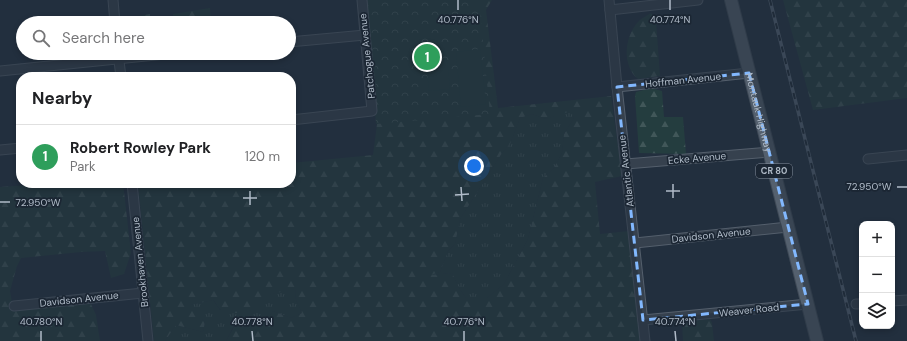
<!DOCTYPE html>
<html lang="en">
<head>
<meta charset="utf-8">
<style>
	:root { --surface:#fff; --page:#f6f6f6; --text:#202124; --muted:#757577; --line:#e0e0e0; --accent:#0b8043 }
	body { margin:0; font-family:"DM Sans",sans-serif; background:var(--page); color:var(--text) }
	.controls { position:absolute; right:12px; bottom:12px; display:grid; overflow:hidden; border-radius:8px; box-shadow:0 2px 6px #0003 }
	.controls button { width:36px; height:36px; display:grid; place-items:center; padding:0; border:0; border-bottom:1px solid var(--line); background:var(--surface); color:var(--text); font:20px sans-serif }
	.you { position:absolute; left:474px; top:166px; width:14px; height:14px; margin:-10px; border:3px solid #fff; border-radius:50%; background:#1a73e8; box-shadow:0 0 0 6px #1a73e833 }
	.badge { display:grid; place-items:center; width:26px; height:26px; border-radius:50%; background:var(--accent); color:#fff; font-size:13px; font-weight:700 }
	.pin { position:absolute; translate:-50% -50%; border:2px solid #fff; box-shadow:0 1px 4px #0006 }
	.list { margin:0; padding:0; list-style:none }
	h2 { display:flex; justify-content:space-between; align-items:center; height:52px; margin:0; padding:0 16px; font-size:17px }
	h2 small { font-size:13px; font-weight:400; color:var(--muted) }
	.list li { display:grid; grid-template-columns:26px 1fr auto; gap:12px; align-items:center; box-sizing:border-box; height:64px; padding:0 16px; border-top:1px solid var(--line) }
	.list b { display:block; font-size:15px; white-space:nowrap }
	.list p { margin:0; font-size:13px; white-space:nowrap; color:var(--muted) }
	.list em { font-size:13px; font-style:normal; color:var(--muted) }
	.icon { flex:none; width:22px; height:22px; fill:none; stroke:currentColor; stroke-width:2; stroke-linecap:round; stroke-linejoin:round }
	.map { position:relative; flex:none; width:907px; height:341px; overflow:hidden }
	.search { position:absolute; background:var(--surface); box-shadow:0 2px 6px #0003; left:16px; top:16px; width:280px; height:44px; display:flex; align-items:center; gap:10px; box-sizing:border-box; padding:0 14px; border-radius:22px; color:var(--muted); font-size:15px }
	.panel { position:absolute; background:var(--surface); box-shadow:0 2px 6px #0003; left:16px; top:72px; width:280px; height:116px; border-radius:16px }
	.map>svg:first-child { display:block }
	.grass { fill:url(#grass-tufts) }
	.forest { fill:url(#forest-firs); fill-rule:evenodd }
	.park { fill:url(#park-crowns) }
	.pitch { fill:#243d3f }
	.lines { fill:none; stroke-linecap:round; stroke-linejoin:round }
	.minor-casing { stroke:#545f6c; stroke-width:11 }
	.major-casing { stroke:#3f4a57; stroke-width:14 }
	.minor { stroke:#36414e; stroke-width:9 }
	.major { stroke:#54606e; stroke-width:12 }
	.rail-casing { stroke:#586575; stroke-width:3.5 }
	.rail { stroke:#1b2633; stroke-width:2; stroke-dasharray:6; stroke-linecap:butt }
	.marked { fill:none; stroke:#82b8fe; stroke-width:3; stroke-dasharray:8 5; stroke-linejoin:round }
	.ticks { fill:none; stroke:#b1bcc9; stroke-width:1.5 }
	.labels { text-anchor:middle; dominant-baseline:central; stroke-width:3.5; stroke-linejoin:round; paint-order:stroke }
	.shield { fill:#1b2633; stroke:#848f9c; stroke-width:1 }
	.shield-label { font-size:9px; font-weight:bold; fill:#b1bcc9 }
	.street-label { font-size:10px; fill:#b1bcc9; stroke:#1b2633 }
	.ticks-label { font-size:10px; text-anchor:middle; fill:#b1bcc9; stroke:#1b2633; stroke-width:3.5; stroke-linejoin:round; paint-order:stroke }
</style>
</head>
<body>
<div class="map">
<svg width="907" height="341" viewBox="0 0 907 341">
	<defs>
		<pattern id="grass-tufts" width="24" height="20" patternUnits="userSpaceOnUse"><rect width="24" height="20" fill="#243d3f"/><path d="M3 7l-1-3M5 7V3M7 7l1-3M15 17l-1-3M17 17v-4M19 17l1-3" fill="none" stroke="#415759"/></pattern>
		<pattern id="forest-firs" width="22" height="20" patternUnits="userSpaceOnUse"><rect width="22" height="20" fill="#243d3f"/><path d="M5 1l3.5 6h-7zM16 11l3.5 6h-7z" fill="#415759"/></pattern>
		<pattern id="park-crowns" width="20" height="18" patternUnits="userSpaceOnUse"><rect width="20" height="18" fill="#243d3f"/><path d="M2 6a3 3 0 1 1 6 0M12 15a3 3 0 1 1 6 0" fill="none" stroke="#415759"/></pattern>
	</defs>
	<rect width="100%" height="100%" fill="#222f3e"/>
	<!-- grass -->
	<g class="grass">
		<path d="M571,110L574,118L564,134L562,153L554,168L543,178L528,239L504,284L487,298H466L459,288L452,273L423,276L440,272L448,251L455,244L460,219L502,153L510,144L520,118L532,114L546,119Z"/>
		<path d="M295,287L296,300L302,313L291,318L273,311L263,327C253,329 245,329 234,325L226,341H165L176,325L203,332L205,322L189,305L213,300L220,310Z"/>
	</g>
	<!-- forest -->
	<g class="forest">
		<path d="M478,0H492L486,10L498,108L611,96L622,176L595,182L600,234L629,231L641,341H226L235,325C245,329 253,329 263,327L273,311L291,318L302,313L296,300L295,288L269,295L265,305C252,309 234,318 221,310C218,308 216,303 213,300L190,305L205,322L203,332L176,325L165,341H154L138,183H291V163L373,155L377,124ZM571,111L574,118L564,134L562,153L554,168L543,178L528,239L504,284L487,298H466L459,288L452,273L430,275L440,272L448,251L455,244L460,219L502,153L510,144L520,118L532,114L546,119Z"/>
		<path d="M783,0H907V98L813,110Z"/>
		<path d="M210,8L211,23H174L173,14Z"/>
		<path d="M651,13L656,20L660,76L638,79C622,66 624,37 638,22C641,18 647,16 651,13Z"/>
		<path d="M150,14V23H122V19Z"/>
		<path d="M651,88L662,91L664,117H683L686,154L639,153L635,96L636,92Z"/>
		<path d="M57,183H123L131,253L124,274L111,278L105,251L81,252L21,258L17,266L10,291L13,308L91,304L96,315L100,341H0V187Z"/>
		<path d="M710,319L712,323L714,341H683L682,322Z"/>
	</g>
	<!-- park -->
	<path class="park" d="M365,0H479L490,114L376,124Z"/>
	<!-- pitch -->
	<g class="pitch">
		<path d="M480,49L486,104L461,107L456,52Z"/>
		<path d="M447,59L450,89L429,91L426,61Z"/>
	</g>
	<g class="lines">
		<!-- minor casing -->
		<g class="minor-casing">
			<g id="minor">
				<path d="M113,0L115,23"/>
				<path d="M609,0L617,87L645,341"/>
				<path d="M610,10L698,0"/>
				<path d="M289,42L365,35"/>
				<path d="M118,53L121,77"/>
				<path d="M0,71L175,53"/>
				<path d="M617,87L749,73"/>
				<path d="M291,120L372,111L362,0"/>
				<path d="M0,150L21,148"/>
				<path d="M868,159L907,155"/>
				<path d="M626,164L769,152"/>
				<path d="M132,183L148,341"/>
				<path d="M635,243L788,227"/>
				<path d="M892,301L907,300"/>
				<path d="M856,304H862"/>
				<path d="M14,306L143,293"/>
				<path d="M643,320L808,304"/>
			</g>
		</g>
		<!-- major casing -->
		<g class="major-casing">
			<g id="major">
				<path id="s1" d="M731,0L817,341"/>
			</g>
		</g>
		<!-- minor -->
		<use href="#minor" class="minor"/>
		<!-- major -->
		<use href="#major" class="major"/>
		<!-- rail casing -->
		<g class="rail-casing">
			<path id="rail" d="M770,0L856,341"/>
		</g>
		<!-- rail -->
		<use href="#rail" class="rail"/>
	</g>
	<!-- marked area -->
	<path d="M0 0H907V341H0ZM749,73L808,304L643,320L617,87Z" fill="#222f3e" fill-opacity=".55" fill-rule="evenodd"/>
	<path class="marked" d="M749,73L808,304L643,320L617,87Z"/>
	<!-- ticks -->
	<path class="ticks" d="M458,0V10M670,0V10M673,184V198M461,187L462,201M897,187H907M250,191V205M666,191H680M455,195L469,194M243,198H257M0,202H10M41,331V341M252,331L253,341M464,331V341M675,331L676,341"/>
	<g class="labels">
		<!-- shield labels -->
		<rect class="shield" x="756" y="164" width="36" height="14" rx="3"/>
		<g class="shield-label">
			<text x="774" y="171">CR 80</text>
		</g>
		<!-- street labels -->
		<g class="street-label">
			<text transform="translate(367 56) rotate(-96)">Patchogue Avenue</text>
			<text transform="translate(683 80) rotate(-6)">Hoffman Avenue</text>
			<text stroke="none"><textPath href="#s1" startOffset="116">Montauk Highway</textPath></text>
			<text transform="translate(697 158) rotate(-5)">Ecke Avenue</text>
			<text transform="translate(626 171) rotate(-97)">Atlantic Avenue</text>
			<text transform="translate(711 235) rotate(-6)">Davidson Avenue</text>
			<text transform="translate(140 262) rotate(-96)">Brookhaven Avenue</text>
			<text transform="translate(79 299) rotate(-6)">Davidson Avenue</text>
			<text transform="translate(749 310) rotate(-6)">Weaver Road</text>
		</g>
	</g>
	<g class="ticks-label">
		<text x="458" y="23">40.776°N</text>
		<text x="670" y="23">40.774°N</text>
		<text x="869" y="190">72.950°W</text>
		<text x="38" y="206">72.950°W</text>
		<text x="41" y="325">40.780°N</text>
		<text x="252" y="325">40.778°N</text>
		<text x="464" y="325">40.776°N</text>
		<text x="675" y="325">40.774°N</text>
	</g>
</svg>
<div class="controls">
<button>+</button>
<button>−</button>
<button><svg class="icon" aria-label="layers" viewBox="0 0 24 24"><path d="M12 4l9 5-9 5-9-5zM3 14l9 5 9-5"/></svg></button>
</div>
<div class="you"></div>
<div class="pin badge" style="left:427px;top:57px;background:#2e9e5b">1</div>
<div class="search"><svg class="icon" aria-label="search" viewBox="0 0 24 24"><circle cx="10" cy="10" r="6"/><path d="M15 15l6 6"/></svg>Search here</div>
<section class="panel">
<h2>Nearby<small></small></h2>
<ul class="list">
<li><span class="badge" style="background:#2e9e5b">1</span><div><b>Robert Rowley Park</b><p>Park</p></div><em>120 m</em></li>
</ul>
</section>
</div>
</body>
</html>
